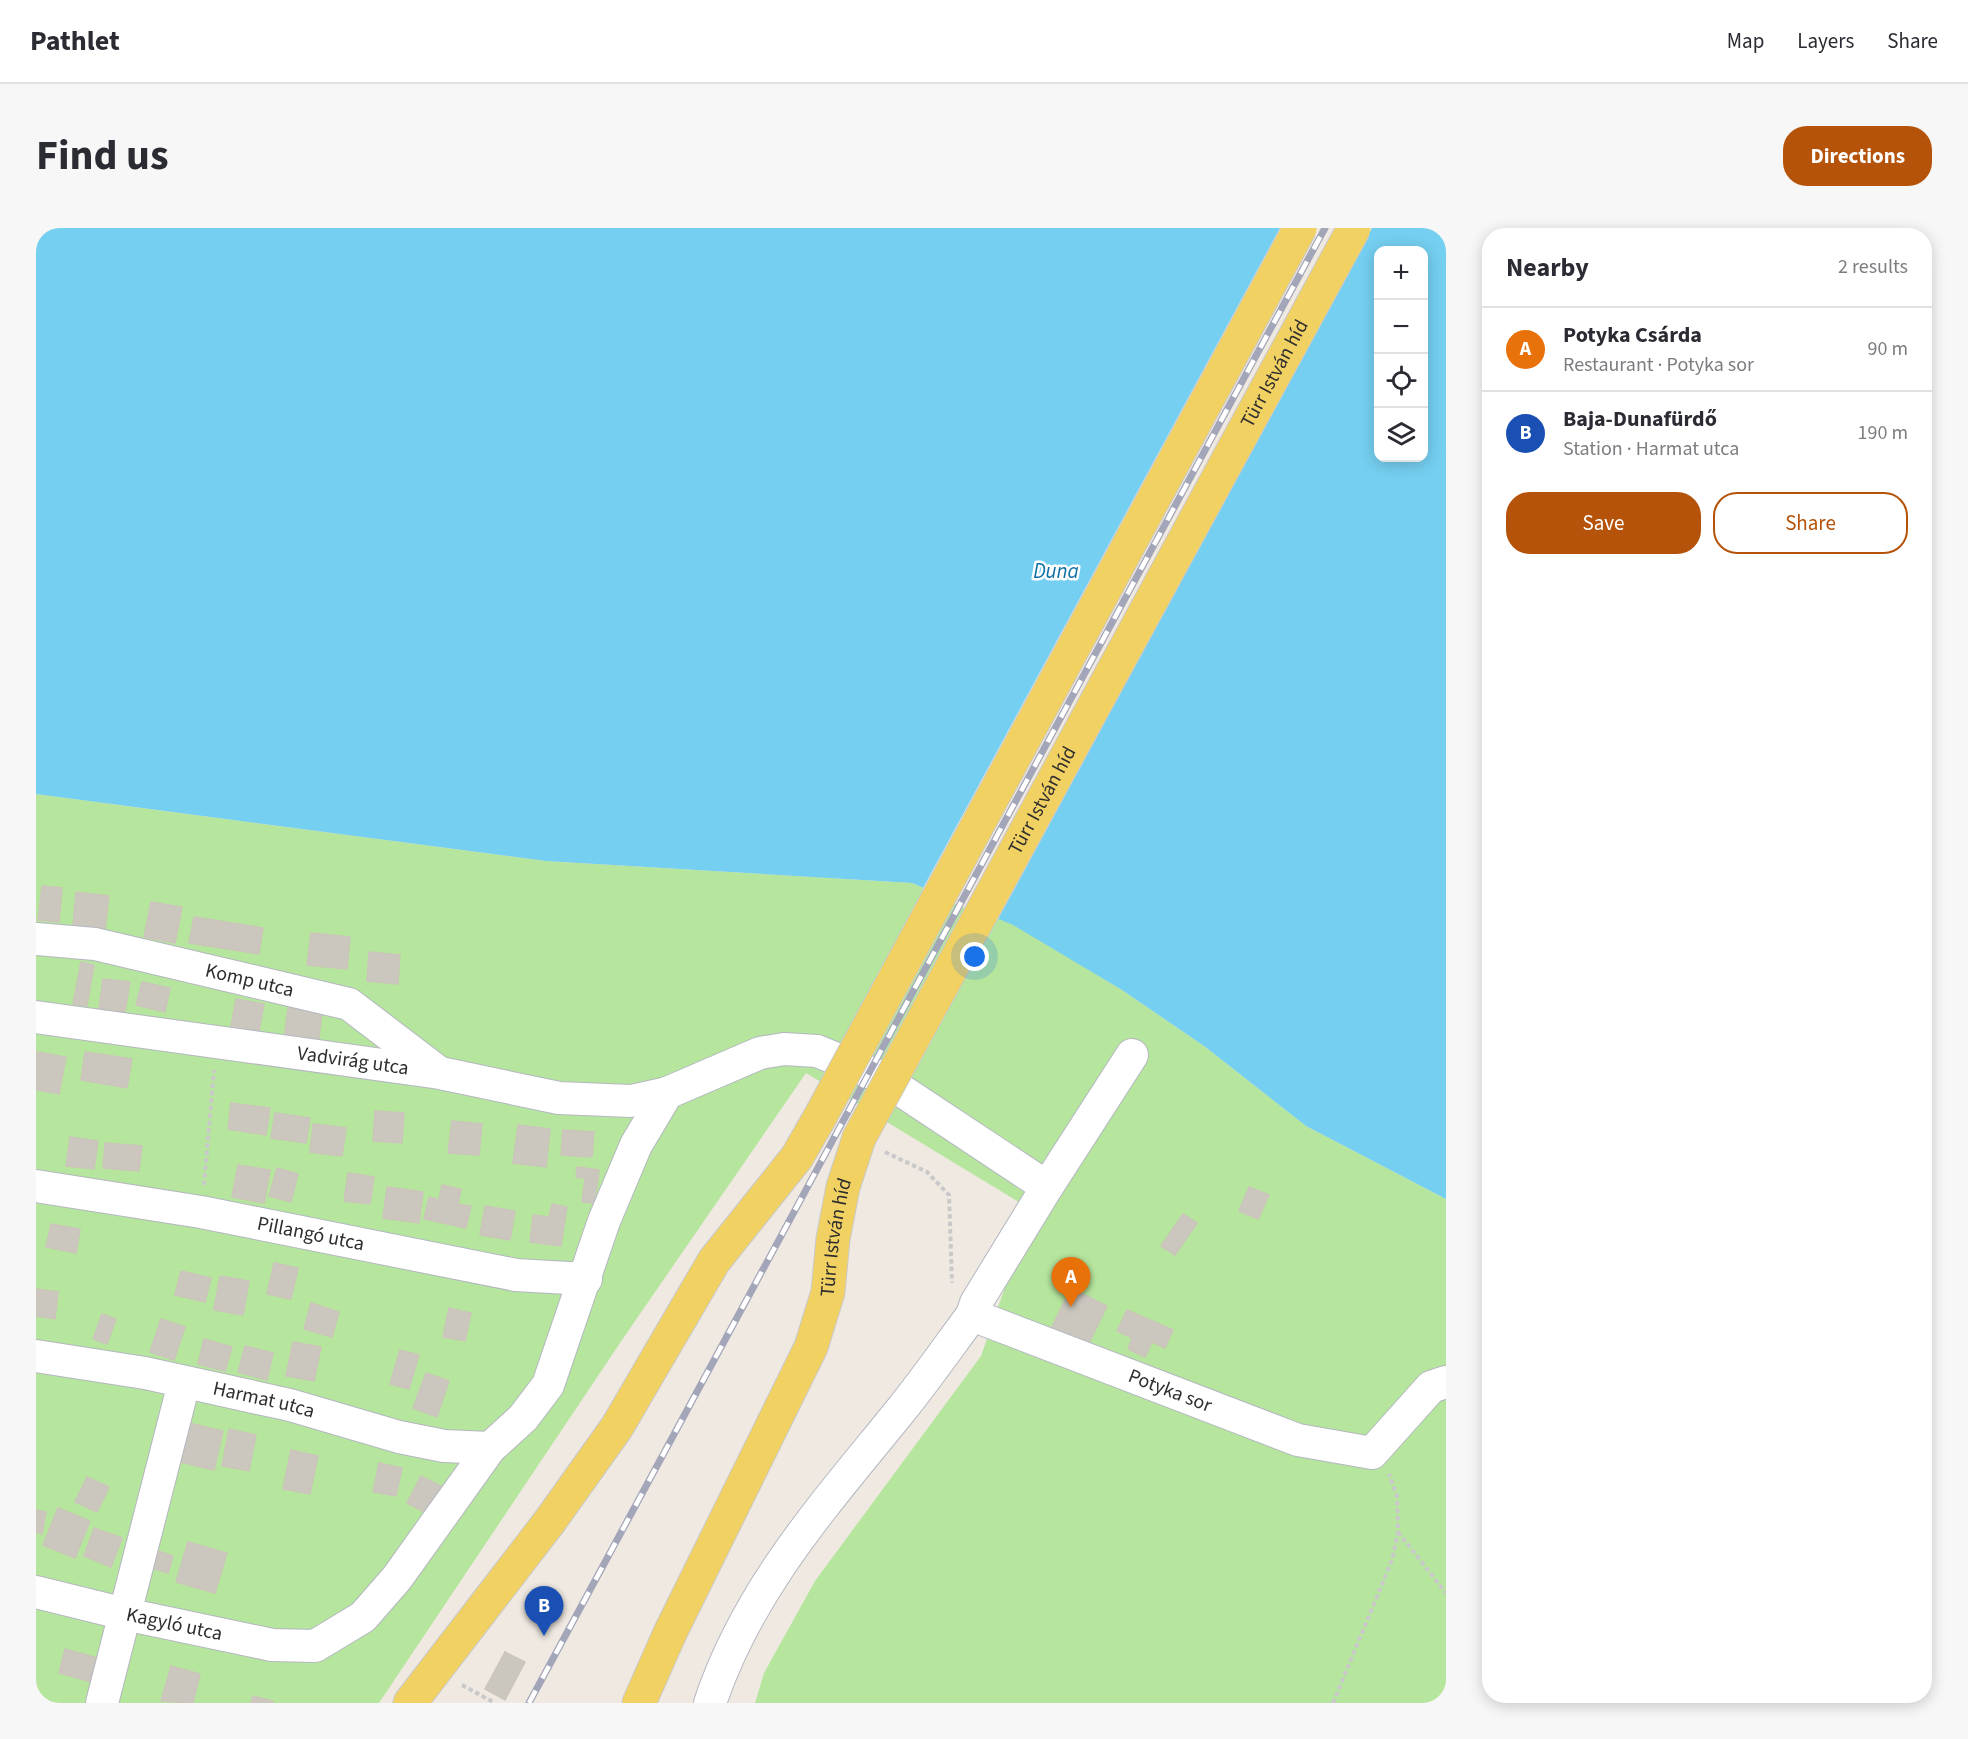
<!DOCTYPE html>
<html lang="en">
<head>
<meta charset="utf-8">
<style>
	:root { --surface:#fff; --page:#f7f7f7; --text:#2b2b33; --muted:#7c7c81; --line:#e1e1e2; --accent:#b45309 }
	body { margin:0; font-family:"Source Sans 3",sans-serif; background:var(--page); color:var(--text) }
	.controls { position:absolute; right:18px; top:18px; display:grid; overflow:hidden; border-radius:12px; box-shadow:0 3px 15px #0003 }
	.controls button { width:54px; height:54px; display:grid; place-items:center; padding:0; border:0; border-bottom:2px solid var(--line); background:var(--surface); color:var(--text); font:30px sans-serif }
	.you { position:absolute; left:939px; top:729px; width:21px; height:21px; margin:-15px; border:4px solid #fff; border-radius:50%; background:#1a73e8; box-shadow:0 0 0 9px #1a73e833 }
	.badge { display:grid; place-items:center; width:39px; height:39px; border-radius:50%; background:var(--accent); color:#fff; font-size:20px; font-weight:700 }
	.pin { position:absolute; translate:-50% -50px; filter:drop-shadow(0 2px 3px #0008) }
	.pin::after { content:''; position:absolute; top:32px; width:21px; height:18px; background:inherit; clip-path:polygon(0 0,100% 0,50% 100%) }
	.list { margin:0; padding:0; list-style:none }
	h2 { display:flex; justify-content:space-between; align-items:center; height:78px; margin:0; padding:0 24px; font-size:26px }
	h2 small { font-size:20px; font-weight:400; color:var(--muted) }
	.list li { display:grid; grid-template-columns:39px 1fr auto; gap:18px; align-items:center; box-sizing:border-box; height:84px; padding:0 24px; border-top:2px solid var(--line) }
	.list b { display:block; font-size:22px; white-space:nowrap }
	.list p { margin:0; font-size:20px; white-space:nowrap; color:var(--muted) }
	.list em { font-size:20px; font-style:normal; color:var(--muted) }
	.actions { display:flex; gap:12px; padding:18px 24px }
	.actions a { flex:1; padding:14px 0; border:2px solid var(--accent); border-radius:24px; text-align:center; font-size:21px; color:var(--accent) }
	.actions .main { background:var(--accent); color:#fff }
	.icon { flex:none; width:33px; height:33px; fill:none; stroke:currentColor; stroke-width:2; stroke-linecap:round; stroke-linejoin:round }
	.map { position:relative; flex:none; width:1410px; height:1475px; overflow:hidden; border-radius:24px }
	header { display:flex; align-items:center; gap:36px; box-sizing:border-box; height:84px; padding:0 30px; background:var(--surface); border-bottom:2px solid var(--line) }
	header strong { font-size:28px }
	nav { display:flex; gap:33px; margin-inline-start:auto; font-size:21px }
	.intro { display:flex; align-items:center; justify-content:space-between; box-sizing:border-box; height:144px; padding:0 36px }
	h1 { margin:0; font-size:42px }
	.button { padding:15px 27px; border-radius:24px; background:var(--accent); color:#fff; font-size:21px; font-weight:700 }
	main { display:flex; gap:36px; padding:0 36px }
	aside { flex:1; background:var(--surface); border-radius:24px; box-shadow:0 3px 15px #0003 }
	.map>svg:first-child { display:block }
	.green { fill:#b6e59e }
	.water { fill:#75cff0; fill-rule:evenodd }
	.pier { fill:#efe9e1 }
	.building { fill:#cbc7bf; stroke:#cbc5ba; stroke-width:1.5 }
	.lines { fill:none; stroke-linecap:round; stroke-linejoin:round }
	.street-casing { stroke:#b4b7c1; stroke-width:34 }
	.primary-casing { stroke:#c9c9c9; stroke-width:35 }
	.path { stroke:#c9c9c9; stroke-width:4; stroke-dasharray:4.5 3; stroke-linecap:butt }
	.street { stroke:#fff; stroke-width:32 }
	.primary { stroke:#f2d163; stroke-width:33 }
	.rail-casing { stroke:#a3a6b8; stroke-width:7 }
	.rail { stroke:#fff; stroke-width:4.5; stroke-dasharray:14; stroke-linecap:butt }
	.primary-bridge-casing { stroke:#c9c9c9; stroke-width:35; stroke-linecap:butt }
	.primary-bridge { stroke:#f2d163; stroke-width:33 }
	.labels { text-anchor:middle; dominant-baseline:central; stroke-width:5; stroke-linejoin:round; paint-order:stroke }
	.street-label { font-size:20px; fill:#2e2e2e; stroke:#fff }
	.water-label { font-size:21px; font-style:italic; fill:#0d6fa3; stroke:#fff }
</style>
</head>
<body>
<header>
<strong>Pathlet</strong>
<nav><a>Map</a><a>Layers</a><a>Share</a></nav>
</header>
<div class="intro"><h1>Find us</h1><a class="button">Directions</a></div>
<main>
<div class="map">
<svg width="1410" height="1475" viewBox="0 0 1410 1475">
	<rect width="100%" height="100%" fill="#efe9e1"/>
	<!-- green -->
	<path class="green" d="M0,566L510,633L876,655L977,696L1086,762L1168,818L1270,898L1410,971V1475H719L728,1445L779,1353L945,1128L996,982L770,845L586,1112L343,1475H0Z"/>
	<!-- water -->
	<path class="water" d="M0,0H1410V971L1270,898L1168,818L1086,762L977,697L876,655L510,633L0,566ZM1342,22H1388V230H1342Z"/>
	<!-- pier -->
	<path class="pier" d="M1244,0H1336L961,693L886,662Z"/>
	<!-- building -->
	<g class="building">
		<path d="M6,658L26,660L23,694L2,692Z"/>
		<path d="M40,664L73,668L69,701L37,698Z"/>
		<path d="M115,674L146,679L139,715L108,709Z"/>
		<path d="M158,689L227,700L223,726L153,715Z"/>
		<path d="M275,705L314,709L311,741L271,737Z"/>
		<path d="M333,724L364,727L362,756L331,753Z"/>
		<path d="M45,734L58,737L51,778L37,776Z"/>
		<path d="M67,751L94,754L89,784L63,780Z"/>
		<path d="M106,754L134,760L129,784L100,777Z"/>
		<path d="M200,771L228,776L222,809L194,804Z"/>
		<path d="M252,780L286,784L282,817L248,813Z"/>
		<path d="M1,824L30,829L23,866L0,862Z"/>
		<path d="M49,824L96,831L91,860L45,852Z"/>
		<path d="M195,875L234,880L230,907L192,901Z"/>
		<path d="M339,883L368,885L366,915L337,913Z"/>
		<path d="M239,885L274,890L270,915L235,910Z"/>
		<path d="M416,893L446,896L443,927L412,925Z"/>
		<path d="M277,896L310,900L306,928L274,924Z"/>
		<path d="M482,897L514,901L510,939L477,935Z"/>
		<path d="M527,902L558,904L556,929L525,927Z"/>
		<path d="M34,909L62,913L58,941L30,938Z"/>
		<path d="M69,915L106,918L103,943L67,940Z"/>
		<path d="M202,937L234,942L228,975L196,969Z"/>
		<path d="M541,939L563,942L562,952L540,949Z"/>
		<path d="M241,940L262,946L255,974L233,968Z"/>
		<path d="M312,945L338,949L334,976L308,973Z"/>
		<path d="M549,951L562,952L558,975L546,974Z"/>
		<path d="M406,957L425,961L422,976L435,978L430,1000L388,991L393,969L403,972Z"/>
		<path d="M351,959L387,964L383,995L347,990Z"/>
		<path d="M1213,959L1233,967L1222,991L1203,983Z"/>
		<path d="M516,976L531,979L529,991L513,988Z"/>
		<path d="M449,978L479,983L474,1012L444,1007Z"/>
		<path d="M1147,986L1161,995L1139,1027L1125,1018Z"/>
		<path d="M497,987L529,991L525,1018L494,1014Z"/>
		<path d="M15,996L44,1001L40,1025L10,1019Z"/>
		<path d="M238,1035L262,1040L255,1071L231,1066Z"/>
		<path d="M145,1043L175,1050L169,1074L139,1067Z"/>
		<path d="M184,1048L213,1053L207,1087L178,1082Z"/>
		<path d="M1035,1060L1071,1078L1051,1119L1015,1101Z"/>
		<path d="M0,1061L22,1064L19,1091L0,1088Z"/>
		<path d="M275,1075L303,1084L296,1109L268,1101Z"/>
		<path d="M413,1080L435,1085L429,1113L407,1109Z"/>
		<path d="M1091,1082L1137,1102L1129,1120L1116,1114L1109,1129L1092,1121L1096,1110L1081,1103Z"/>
		<path d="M66,1086L80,1091L71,1116L57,1111Z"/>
		<path d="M125,1091L149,1099L138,1132L114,1124Z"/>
		<path d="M168,1111L196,1119L189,1143L162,1136Z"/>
		<path d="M257,1114L285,1119L278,1153L250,1148Z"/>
		<path d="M209,1118L237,1125L231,1152L202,1144Z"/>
		<path d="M364,1122L383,1127L373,1161L354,1156Z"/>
		<path d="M390,1145L413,1153L401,1189L377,1180Z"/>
		<path d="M153,1195L187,1203L178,1242L144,1234Z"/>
		<path d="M193,1201L220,1207L213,1243L186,1238Z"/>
		<path d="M255,1222L282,1228L274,1266L247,1261Z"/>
		<path d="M343,1235L366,1240L360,1268L337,1264Z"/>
		<path d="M385,1248L405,1258L390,1285L371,1275Z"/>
		<path d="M51,1249L73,1259L61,1284L39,1274Z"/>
		<path d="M22,1280L54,1293L39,1330L7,1317Z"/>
		<path d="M0,1282L10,1284L6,1306L0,1304Z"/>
		<path d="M58,1300L86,1310L75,1339L48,1328Z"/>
		<path d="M152,1314L191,1325L179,1365L140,1354Z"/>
		<path d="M122,1323L137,1328L132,1345L116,1340Z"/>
		<path d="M29,1421L65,1431L59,1455L23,1445Z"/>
		<path d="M469,1424L489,1434L469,1472L449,1461Z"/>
		<path d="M135,1438L164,1446L157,1475L125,1473Z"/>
		<path d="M217,1468L237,1473L236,1475H215Z"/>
	</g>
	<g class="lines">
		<!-- street casing -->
		<g class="street-casing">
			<g id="street">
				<path id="s1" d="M0,711L59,716L313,776L401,843"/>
				<path id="s2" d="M0,789L404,845L523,870L595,873L631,865L724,825L748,821L781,823L845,849L1011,959L940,1075L936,1087C913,1118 890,1151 865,1182C790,1275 713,1359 674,1475"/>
				<path id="s3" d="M0,958L165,984L480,1047L550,1051"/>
				<path d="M1011,959L1096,827"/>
				<path id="s4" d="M936,1087L1262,1212L1336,1225L1395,1159L1410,1154"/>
				<path id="s5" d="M0,1128L109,1145L254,1177L363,1209L408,1218L454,1220"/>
				<path id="s6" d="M0,1364L89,1386L236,1417L279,1418L327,1389L361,1350L454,1220L487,1190L512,1157L568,993L600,917L631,865"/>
				<path d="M66,1475L148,1155"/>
			</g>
		</g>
		<!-- primary casing -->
		<g class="primary-casing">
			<g id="primary">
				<path d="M374,1475L514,1293L581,1199L678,1033L761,929L784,889"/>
				<path id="s7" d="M603,1475L634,1405L775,1119L792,1064L797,1011L807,959L823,910"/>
			</g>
		</g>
		<!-- path -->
		<g class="path">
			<path d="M849,924L891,944L913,967L916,1055"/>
			<path d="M168,957L178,842"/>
			<path d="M1362,1304L1410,1365"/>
			<path d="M426,1457L459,1475"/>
			<path d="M1297,1475L1356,1332L1362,1304L1361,1268L1353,1246"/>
		</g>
		<!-- street -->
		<use href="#street" class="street"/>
		<!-- primary -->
		<use href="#primary" class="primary"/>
		<!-- rail casing -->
		<g class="rail-casing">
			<path id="rail" d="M493,1475L1289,0"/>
		</g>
		<!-- rail -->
		<use href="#rail" class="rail"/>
		<!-- primary-bridge casing -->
		<g class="primary-bridge-casing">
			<g id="primary-bridge">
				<path d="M784,889L1264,0"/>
				<path id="s8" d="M823,910L1318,0"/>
			</g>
		</g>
		<!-- primary-bridge -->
		<use href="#primary-bridge" class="primary-bridge"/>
	</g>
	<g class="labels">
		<!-- street labels -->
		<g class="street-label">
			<text stroke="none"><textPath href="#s8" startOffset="870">Türr István híd</textPath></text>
			<text stroke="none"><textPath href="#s8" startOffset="384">Türr István híd</textPath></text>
			<text stroke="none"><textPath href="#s1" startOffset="218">Komp utca</textPath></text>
			<text stroke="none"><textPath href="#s2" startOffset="320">Vadvirág utca</textPath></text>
			<text stroke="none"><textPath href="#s3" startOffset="279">Pillangó utca</textPath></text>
			<text stroke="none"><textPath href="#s7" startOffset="508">Türr István híd</textPath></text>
			<text stroke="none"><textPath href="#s4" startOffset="212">Potyka sor</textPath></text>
			<text stroke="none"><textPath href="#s5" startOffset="232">Harmat utca</textPath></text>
			<text stroke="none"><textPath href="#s6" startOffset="142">Kagyló utca</textPath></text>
		</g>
		<!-- water labels -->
		<g class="water-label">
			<text x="1020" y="343">Duna</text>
		</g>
	</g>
</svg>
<div class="controls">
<button>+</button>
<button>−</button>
<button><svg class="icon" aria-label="locate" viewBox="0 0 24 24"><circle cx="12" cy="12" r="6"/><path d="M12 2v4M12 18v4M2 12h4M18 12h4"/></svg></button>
<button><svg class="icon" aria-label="layers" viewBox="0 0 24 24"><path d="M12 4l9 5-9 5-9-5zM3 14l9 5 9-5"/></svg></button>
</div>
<div class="you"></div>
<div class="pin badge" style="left:1035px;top:1079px;background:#e8710a">A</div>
<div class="pin badge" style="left:508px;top:1408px;background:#1a4fb4">B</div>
</div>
<aside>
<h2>Nearby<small>2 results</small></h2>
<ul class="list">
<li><span class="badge" style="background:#e8710a">A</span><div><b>Potyka Csárda</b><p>Restaurant · Potyka sor</p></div><em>90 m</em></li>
<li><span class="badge" style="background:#1a4fb4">B</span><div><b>Baja-Dunafürdő</b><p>Station · Harmat utca</p></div><em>190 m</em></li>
</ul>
<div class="actions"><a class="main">Save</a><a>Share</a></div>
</aside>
</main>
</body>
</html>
